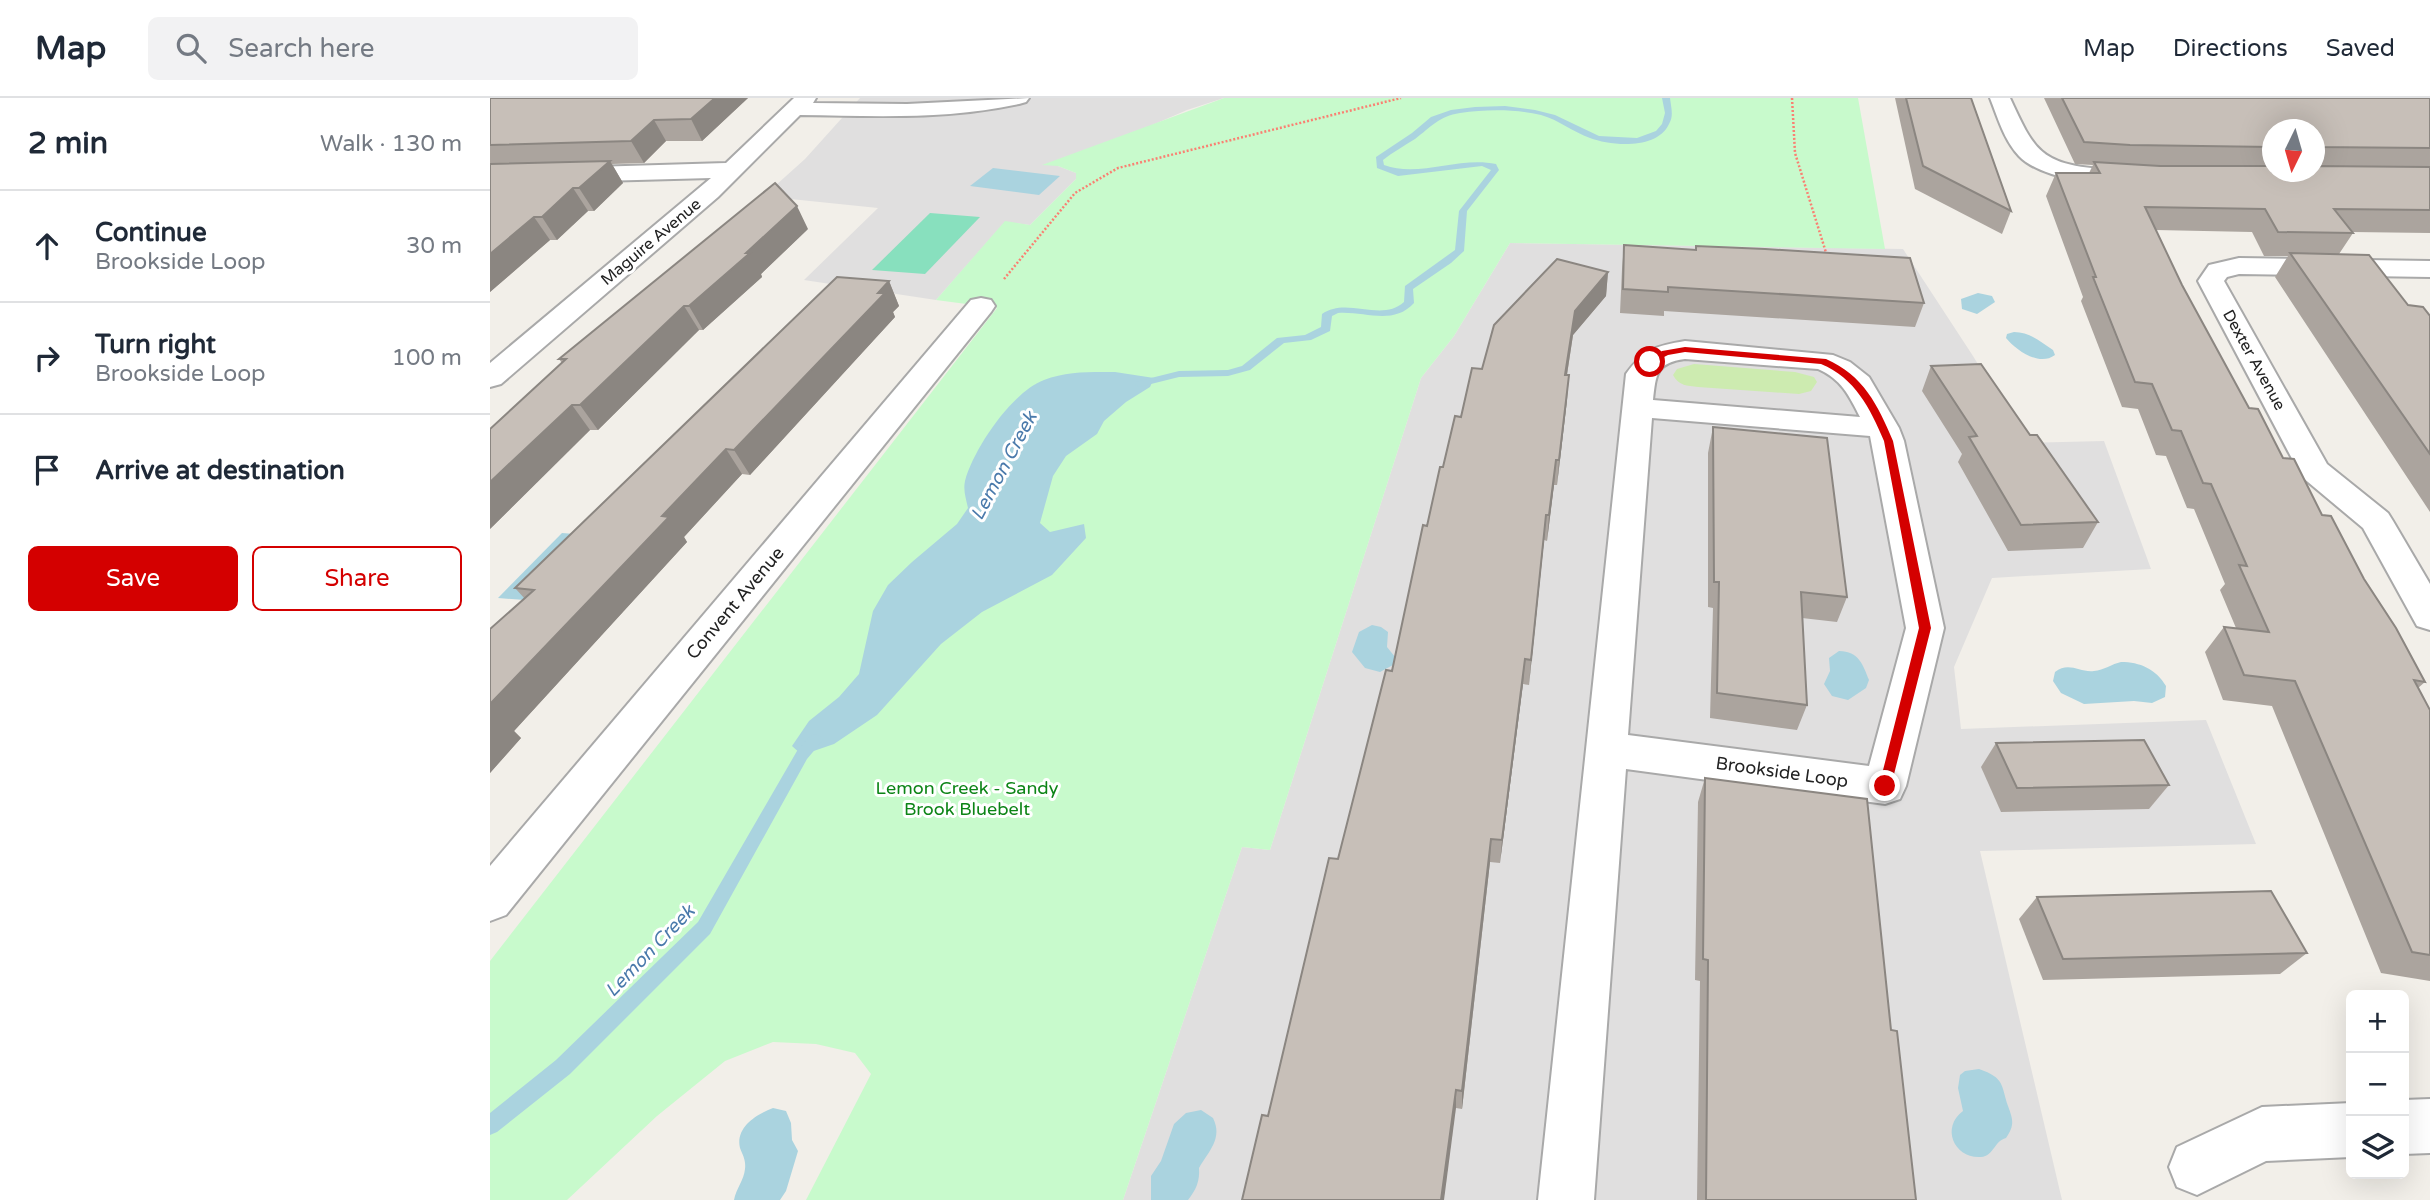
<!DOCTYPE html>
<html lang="en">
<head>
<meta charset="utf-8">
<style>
	:root { --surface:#fff; --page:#f2f2f3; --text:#1f2937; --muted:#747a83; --line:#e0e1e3; --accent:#d40000 }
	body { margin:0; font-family:"Varela Round",sans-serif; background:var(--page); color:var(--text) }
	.controls { position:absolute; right:21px; bottom:21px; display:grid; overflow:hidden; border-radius:10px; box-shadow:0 7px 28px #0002 }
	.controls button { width:63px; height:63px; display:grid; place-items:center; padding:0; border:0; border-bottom:2px solid var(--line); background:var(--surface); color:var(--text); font:35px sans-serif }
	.compass { position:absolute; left:1772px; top:21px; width:63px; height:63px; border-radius:50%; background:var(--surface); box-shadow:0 7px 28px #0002; rotate:185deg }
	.stop { position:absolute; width:21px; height:21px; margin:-16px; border:5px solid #d40000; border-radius:50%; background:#fff }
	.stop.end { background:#d40000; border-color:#fff; box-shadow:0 2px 7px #0008 }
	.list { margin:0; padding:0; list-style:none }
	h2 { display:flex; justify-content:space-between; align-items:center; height:91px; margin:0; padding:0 28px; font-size:30px }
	h2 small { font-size:23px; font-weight:400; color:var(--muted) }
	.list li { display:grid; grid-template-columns:46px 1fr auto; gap:21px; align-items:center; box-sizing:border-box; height:112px; padding:0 28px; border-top:2px solid var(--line) }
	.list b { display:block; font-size:26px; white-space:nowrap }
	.list p { margin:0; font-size:23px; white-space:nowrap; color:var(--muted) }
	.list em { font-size:23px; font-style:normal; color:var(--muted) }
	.actions { display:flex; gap:14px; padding:21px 28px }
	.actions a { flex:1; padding:16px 0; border:2px solid var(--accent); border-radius:10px; text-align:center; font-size:24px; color:var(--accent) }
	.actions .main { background:var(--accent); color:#fff }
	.icon { flex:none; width:38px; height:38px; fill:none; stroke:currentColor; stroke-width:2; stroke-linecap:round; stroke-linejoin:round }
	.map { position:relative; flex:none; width:1940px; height:1102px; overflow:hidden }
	header { display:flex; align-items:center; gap:42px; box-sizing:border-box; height:98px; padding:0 35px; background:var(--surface); border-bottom:2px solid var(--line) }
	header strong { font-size:33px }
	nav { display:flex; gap:38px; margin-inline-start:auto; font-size:24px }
	.search { width:490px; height:63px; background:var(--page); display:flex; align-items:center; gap:18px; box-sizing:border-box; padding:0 24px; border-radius:10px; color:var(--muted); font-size:26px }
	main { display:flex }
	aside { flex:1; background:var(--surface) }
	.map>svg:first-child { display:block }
	.residential { fill:#e0dfdf }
	.grass { fill:#cdebb0 }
	.park { fill:#c8facc }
	.pitch { fill:#88e0be }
	.water { fill:#aad3df }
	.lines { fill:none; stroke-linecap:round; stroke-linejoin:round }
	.stream { fill:#aad3df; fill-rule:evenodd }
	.minor-casing { stroke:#a9a9a9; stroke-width:4 }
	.path { stroke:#fa8072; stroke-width:2.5; stroke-dasharray:2 2; stroke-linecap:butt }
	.minor { fill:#fff; fill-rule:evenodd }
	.wall { fill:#aba49e; fill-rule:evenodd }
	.shaded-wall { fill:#8b8681 }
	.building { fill:#c7bfb8; stroke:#8b8681; stroke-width:2 }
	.route { fill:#d40000 }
	.labels { text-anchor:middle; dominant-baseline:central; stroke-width:6; stroke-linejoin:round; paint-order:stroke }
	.far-street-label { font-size:16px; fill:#222; stroke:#fff }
	.street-label { font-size:18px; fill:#222; stroke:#fff }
	.park-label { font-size:18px; fill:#0c8416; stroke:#fff }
	.water-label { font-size:19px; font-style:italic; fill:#4a7aab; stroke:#fff }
</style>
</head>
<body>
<header>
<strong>Map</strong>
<div class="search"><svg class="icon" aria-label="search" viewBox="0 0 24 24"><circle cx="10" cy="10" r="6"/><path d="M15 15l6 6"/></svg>Search here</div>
<nav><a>Map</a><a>Directions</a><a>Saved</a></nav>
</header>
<main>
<aside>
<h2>2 min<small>Walk · 130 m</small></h2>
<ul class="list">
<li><svg class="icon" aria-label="ahead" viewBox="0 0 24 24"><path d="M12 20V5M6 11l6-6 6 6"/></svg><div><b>Continue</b><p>Brookside Loop</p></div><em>30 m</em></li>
<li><svg class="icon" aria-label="right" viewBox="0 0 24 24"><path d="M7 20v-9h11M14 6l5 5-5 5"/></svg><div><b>Turn right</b><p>Brookside Loop</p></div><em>100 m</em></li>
<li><svg class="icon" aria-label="arrive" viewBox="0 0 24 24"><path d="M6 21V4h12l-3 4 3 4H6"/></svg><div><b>Arrive at destination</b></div></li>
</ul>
<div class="actions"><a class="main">Save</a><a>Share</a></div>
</aside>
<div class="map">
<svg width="1940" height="1102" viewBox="0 0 1940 1102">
	<rect width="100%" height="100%" fill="#f2efe9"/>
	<!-- residential -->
	<g class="residential">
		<path d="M370,0H734L697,12L568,68L586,75V81L540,127L515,124L446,202L314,182L388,110L281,99L276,96L315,61Z"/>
		<path d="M1020,145L1413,151L1483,258L1536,345L1614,343L1661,471L1502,480L1464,569L1471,631L1716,622L1766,746L1490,753L1572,1102H633L752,749L780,752L931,280L964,238Z"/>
	</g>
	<!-- grass -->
	<path class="grass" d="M1204,266L1305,274L1324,279L1327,284L1321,293L1309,296L1208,289C1197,288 1188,287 1183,277L1187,271Z"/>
	<!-- park -->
	<path class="park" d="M734,0H1368L1395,151L1020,145L964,238L931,280L780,752L752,749L633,1102H316L381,976L365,955L326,946L283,944L235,963L167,1018L77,1102H0V863L507,210L446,202L515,123L540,127L586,81V75L568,68L552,67Z"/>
	<!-- pitch -->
	<path class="pitch" d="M440,115L490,119L435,176L382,172Z"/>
	<!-- water -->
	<g class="water">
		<path d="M503,70L570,78L549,97L480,88Z"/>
		<path d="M1488,195L1502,198L1505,204L1487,216L1472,211L1471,201Z"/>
		<path d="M1524,234C1540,234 1551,244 1563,252L1565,257C1549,269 1526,252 1516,240L1517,236Z"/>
		<path d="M625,274L664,280L660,289L636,304L614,323L607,336L576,358L563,378L550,425L560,434L594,426L596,440L562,477L492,514L451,546L387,617L344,646L312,657L302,648L319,623L349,599L369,576L383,513L398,487L422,464L467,426L478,410C476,401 473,392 475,383C484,350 522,294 554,282C577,273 601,274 625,274Z"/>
		<path d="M72,435L111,438L49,503L8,500Z"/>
		<path d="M882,527L891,529L898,534L897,549L905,559L903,567L890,574L875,570L862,554L869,534Z"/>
		<path d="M1349,553C1369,553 1373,567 1379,582L1376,590L1358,602L1342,598L1334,586L1340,573L1339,560Z"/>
		<path d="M1631,564C1650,564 1666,571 1676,588L1675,599L1662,605L1644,603L1594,606L1571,595L1563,583L1565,574C1579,563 1590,575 1604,573C1614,572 1622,566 1631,564Z"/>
		<path d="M1489,971C1515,980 1511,987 1518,1008C1523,1022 1525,1027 1516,1040C1504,1043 1504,1058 1491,1059C1465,1061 1450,1030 1473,1013L1468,990L1470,977L1475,973Z"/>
		<path d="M283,1010L296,1013L301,1025L302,1042L308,1053L296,1093L290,1102H244C246,1091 254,1082 255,1071C256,1062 253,1058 250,1050C245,1029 267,1016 283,1010Z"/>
		<path d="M711,1012L723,1020C733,1040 719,1053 709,1070C710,1083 706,1092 698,1102H661V1078L671,1063L684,1026L696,1015Z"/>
	</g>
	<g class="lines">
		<!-- stream -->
		<g class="stream">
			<path d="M1172,0H1180C1181,9 1184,18 1179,26C1167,52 1121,48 1100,40C1083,34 1069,22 1051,17C1025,11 997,11 970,15C949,18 941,29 925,41C914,48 903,54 893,62L894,67C929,80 969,58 1006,66L1009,72L977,113L974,153L961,165L923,191L924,205C903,228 875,213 848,215L842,218L840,233L821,242L794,245L760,272L738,278L689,279L649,289L644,286L645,284L689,273L738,272L752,268L787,240L815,237L831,229L832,216C857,198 891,225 914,204L915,188L965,152L969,113L1001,72L992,68L908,78L887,70L886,59L922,35L941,19L961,12L985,9L1015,8L1045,12L1065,17L1109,38L1147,40L1166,33L1172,26L1175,15Z"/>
			<path d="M325,636L330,638L333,642L317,661L220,836L80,976L7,1034L0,1037V1015L66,962L208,824L307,653L320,638Z"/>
		</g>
		<!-- minor casing -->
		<g class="minor-casing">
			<g id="minor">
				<path d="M304,0H326L323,5L417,6L539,0L536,4L529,6C456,22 384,18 310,17L228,99L11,286L0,289V265L221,80L0,86V72L236,65Z"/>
				<path d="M1500,0H1520C1544,52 1550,66 1611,71C1624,72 1637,71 1649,74L1653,79L1649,84C1619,91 1551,81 1529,58C1514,42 1508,20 1500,0Z"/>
				<path d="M1749,160L1940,163V179L1749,176L1737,179L1734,183L1837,366L1898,415L1903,423L1940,486V532L1927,528L1873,430L1812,379L1808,372L1708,183L1719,167Z"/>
				<path d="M491,200L501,202L505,208L501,214L16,817L0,823V768L481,202Z"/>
				<path d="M1195,243L1343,257L1360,264L1379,279L1409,330L1414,343L1454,530L1416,688L1410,701L1395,706L1136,671L1104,1102H1048L1136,276C1154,251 1166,248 1195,243ZM1195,261L1328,271C1351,281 1359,297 1370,319L1163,302C1166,276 1166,265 1195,261ZM1162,320L1380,338L1416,530L1379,668L1138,637Z"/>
				<path d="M1940,1001V1055L1914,1056V1002Z"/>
				<path d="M1861,1005V1059L1776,1063L1707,1097L1687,1089L1679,1069L1687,1049L1772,1009Z"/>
			</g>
		</g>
		<!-- path -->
		<g class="path">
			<path d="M1302,0L1305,55L1338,161"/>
			<path d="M514,181L585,95L628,70L911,0"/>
		</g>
		<!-- minor -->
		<use href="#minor" class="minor"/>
	</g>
	<!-- wall -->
	<g class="wall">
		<path d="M0,0H258L212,43H176L154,65L122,66L133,85L104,113H98L67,142H60L0,194Z"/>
		<path d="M1405,0H1481L1521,113L1512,136L1425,91Z"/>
		<path d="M1554,0H1940V135L1862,134L1863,135L1849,156L1918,207L1940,218V414L1785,179L1798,158H1774L1762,134L1666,132L1692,187L1759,310L1832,417L1874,481L1935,584L1928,590L1940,612V883L1891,875L1782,608L1733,602L1715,554L1734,529L1746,530L1730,492L1735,486L1704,411L1697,410L1676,358L1666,357L1648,311L1632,309L1591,203L1593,199L1556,98L1566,75H1599L1603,67L1585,66ZM1782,32H1824V74H1782Z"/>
		<path d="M318,131L271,176L272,179L213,232H209L108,332H100L0,431L72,265L69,261Z"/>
		<path d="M1134,147L1205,152L1206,148L1434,205L1425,229L1174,213V218L1130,215L1132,171Z"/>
		<path d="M1118,174L1116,198L1083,237L1077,277V302L1067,387H1064L1057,443L1054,442L1039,587L1033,586L1010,765L1000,764L972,1011L966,1010L778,1018L848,761L902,573L937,428L953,369L971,319L992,271Z"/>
		<path d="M399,183L409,208L403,214L405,219L260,377L252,376L194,439L197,444L24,633L31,640L0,675V531L35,501L25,490Z"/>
		<path d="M1441,268L1540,337L1608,424L1593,450L1518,453L1468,364L1472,356L1432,293Z"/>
		<path d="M1223,329L1357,499L1347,524L1312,520L1317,607L1307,632L1220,620L1223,510L1218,509V355Z"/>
		<path d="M1506,645L1679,687L1659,711L1511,714L1491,669Z"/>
		<path d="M1215,680L1401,932L1426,1102H1207L1210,883L1205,882L1208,704Z"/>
		<path d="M1547,799L1817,855L1790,876L1553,882L1529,821Z"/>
	</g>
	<!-- shaded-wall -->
	<g class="shaded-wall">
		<path d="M225,0H258L212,43L201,21Z"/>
		<path d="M164,22L176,43L154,65L141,43Z"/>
		<path d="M120,63L133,85L104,113L89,90Z"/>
		<path d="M83,90L98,113L67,142L52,119Z"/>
		<path d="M307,108L318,131L271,176L272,179L213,232L199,208Z"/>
		<path d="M44,119L60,142L0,194V156Z"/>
		<path d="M1118,174L1116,198L1083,237L1073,302L1075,277L1085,213Z"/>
		<path d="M399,183L409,208L403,214L405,219L260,377L244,352Z"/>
		<path d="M194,208L209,232L108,332L90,307Z"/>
		<path d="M1079,277L1077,302L1067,387L1069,362Z"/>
		<path d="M82,307L100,332L0,431V384Z"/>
		<path d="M236,351L252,376L194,439L197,444L24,633L31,640L0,675V606L172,418Z"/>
		<path d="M1066,362L1064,387L1057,443L1059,417Z"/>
		<path d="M1056,417L1054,442L1039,587L1041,562Z"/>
		<path d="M1035,561L1033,586L1010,765L1012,742Z"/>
		<path d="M1001,741L1000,764L972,1011V993Z"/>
		<path d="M966,992V1010L954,1102H951Z"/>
	</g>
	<!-- building -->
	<g class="building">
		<path d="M0,0H225L201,21L164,22L141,43L0,47Z"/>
		<path d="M1416,0H1481L1521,113L1433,68Z"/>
		<path d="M1572,0H1940V50L1824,49V32H1782V49L1640,47L1594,44Z"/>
		<path d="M120,63L89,90H83L52,119H44L0,156V66Z"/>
		<path d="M1604,64L1670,68H1782V74H1824V68L1940,69V112L1844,111L1863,135L1788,134L1775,111L1655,109L1692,187L1759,310L1768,311L1793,360L1804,361L1832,417L1841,418L1874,481L1906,530L1935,584L1924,582L1940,612V857L1922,854L1805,583L1754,577L1734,529L1779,534L1749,467L1757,468L1721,386L1713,385L1691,333L1682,332L1662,286L1645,284L1603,179H1606L1566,75H1610Z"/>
		<path d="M285,85L307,108L256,155H260L199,208H194L90,307H82L0,384V331L76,261H69Z"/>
		<path d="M1134,147L1206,152V148L1275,151L1420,160L1434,205L1178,189V194L1133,191Z"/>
		<path d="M1800,155L1879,157L1918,207L1933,209L1940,218V356Z"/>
		<path d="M1067,161L1118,174L1085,213L1075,277H1079L1069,362H1066L1059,417H1056L1041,562L1035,561L1012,742L1001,741L972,993L966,992L951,1102H752L772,1017L778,1018L839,760L848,761L896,572L902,573L933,427L937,428L950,369H953L965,318L971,319L982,270L992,271L1004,227Z"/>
		<path d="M347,179L399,183L388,195H395L244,352L236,351L172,418L179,419L0,606V531L44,492L25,490Z"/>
		<path d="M1491,266L1540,337H1547L1608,424L1531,427L1479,339L1487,338L1441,268Z"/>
		<path d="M1223,329L1337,340L1357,499L1311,494L1317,607L1227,595L1229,484H1224Z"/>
		<path d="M1654,642L1679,687L1527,690L1506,645Z"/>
		<path d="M1215,680L1377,701L1401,932L1407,933L1426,1102H1216L1218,862L1213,861Z"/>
		<path d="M1781,793L1817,855L1573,861L1547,799Z"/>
	</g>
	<!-- route -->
	<path class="route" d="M1195,249L1336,261C1373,277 1388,307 1403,343L1441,530L1400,692L1395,693L1389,688L1429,530L1394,343C1380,310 1365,280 1331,266L1195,254L1178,257L1160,266L1156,264L1172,253Z"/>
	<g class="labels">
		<!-- far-street labels -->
		<g class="far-street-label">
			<text transform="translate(161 144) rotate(-40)">Maguire Avenue</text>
			<text transform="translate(1764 262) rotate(61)">Dexter Avenue</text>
		</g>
		<!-- street labels -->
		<g class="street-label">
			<text transform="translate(245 505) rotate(-50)">Convent Avenue</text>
			<text transform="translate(1292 674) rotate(8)">Brookside Loop</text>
		</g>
		<!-- park labels -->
		<g class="park-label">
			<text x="477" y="690">Lemon Creek - Sandy<tspan x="477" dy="21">Brook Bluebelt</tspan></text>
		</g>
		<!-- water labels -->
		<g class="water-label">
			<text transform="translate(514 368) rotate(-62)">Lemon Creek</text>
			<text transform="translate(160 853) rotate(-46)">Lemon Creek</text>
		</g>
	</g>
</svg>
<div class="controls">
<button>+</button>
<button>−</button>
<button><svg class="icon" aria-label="layers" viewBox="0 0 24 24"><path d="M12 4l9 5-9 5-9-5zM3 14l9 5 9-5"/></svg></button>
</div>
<svg class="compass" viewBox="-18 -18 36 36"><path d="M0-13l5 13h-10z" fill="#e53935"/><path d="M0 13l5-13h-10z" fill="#747a83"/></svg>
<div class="stop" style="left:1160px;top:264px"></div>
<div class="stop end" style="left:1395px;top:688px"></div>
</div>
</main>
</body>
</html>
